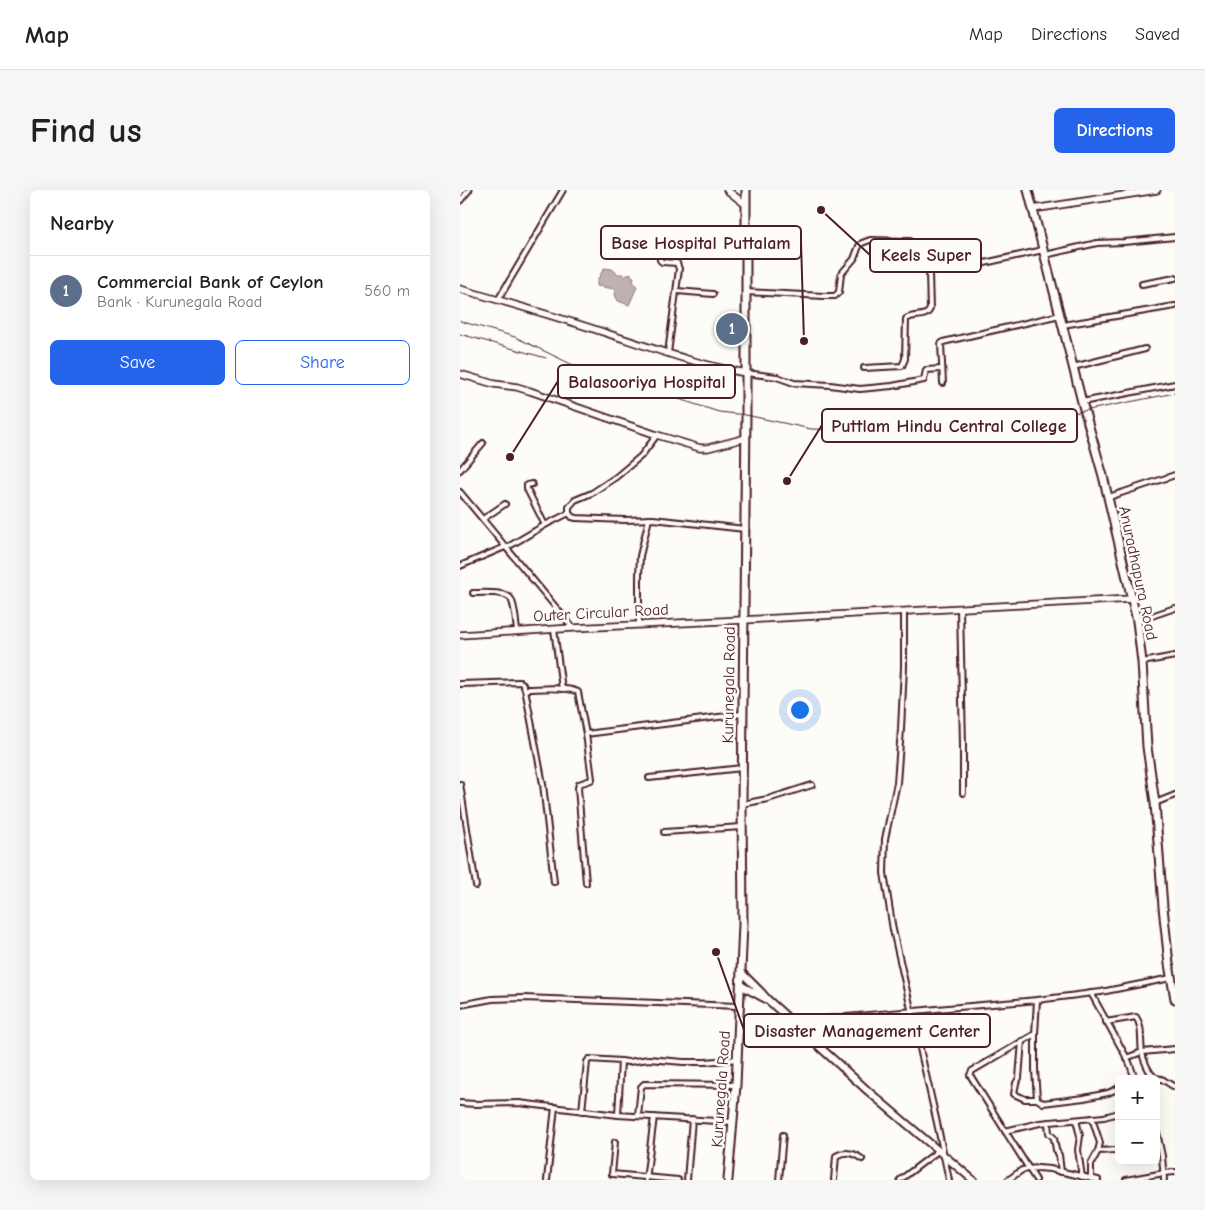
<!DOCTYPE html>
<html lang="en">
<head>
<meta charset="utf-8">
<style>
	:root { --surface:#fff; --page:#f6f6f6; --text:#202124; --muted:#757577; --line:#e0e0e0; --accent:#2563eb }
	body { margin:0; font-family:"Comic Neue",sans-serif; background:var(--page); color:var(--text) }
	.controls { position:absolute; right:15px; bottom:15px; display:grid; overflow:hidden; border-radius:8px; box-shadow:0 5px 20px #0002 }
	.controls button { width:45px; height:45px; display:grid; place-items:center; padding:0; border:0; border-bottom:1px solid var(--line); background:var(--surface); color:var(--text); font:25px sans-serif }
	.you { position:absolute; left:339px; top:519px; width:18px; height:18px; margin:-12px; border:4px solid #fff; border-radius:50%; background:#1a73e8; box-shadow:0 0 0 8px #1a73e833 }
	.badge { display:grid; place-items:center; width:32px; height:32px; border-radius:50%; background:var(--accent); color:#fff; font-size:16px; font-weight:700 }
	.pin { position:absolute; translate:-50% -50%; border:2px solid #fff; box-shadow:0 1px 5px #0006 }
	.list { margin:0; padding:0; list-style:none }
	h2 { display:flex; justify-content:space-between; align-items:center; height:65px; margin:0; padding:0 20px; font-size:21px }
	h2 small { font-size:16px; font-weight:400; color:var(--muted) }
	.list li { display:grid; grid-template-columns:32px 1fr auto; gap:15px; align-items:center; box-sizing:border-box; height:70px; padding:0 20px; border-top:1px solid var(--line) }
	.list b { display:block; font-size:19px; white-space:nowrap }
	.list p { margin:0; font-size:16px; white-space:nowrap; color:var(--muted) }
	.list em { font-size:16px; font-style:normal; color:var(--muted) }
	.actions { display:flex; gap:10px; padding:15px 20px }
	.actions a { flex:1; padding:11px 0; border:1px solid var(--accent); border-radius:8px; text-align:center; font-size:18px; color:var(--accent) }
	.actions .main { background:var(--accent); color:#fff }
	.map { position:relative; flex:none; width:715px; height:990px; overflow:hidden; border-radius:8px }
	header { display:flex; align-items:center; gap:30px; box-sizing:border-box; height:70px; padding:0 25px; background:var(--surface); border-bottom:1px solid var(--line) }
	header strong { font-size:24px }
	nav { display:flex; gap:28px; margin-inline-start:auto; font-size:18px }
	.intro { display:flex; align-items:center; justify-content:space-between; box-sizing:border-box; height:120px; padding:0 30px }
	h1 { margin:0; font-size:35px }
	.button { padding:12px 22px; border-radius:8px; background:var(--accent); color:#fff; font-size:18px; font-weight:700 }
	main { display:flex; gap:30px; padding:0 30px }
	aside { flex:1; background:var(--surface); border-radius:8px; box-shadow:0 5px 20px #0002 }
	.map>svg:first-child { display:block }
	.water { fill:#c0b1b1; stroke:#91777b }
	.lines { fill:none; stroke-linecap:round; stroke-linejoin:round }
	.street-casing { stroke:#4a1f2b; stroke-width:8 }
	.secondary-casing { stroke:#4a1f2b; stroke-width:9 }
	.primary-casing { stroke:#4a1f2b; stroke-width:10 }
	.highway-casing { stroke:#4a1f2b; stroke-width:11 }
	.street { stroke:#fdfcf7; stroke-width:4 }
	.secondary { stroke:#fdfcf7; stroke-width:5.5 }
	.primary { stroke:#fdfcf7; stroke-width:6 }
	.highway { stroke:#fdfcf7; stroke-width:7 }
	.rail { stroke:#4a1f2b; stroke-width:1 }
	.labels { text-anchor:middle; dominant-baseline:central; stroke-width:5; stroke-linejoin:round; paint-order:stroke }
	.street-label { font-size:16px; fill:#4a1f2b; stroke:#fdfcf7 }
	.leader { fill:none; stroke:#4a1f2b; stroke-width:2 }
	.callout-dot { fill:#4a1f2b; stroke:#fdfcf7; stroke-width:2 }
	.callout { fill:#fdfcf7; stroke:#4a1f2b; stroke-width:2 }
	.callout-label { font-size:18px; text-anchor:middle; font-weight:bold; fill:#4a1f2b }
</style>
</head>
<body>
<header>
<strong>Map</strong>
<nav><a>Map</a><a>Directions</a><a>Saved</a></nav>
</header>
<div class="intro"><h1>Find us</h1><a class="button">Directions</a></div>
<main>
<aside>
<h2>Nearby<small></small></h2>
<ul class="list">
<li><span class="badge" style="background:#5c6f8a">1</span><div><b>Commercial Bank of Ceylon</b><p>Bank · Kurunegala Road</p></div><em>560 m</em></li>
</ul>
<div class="actions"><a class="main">Save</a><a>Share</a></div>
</aside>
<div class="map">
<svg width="715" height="990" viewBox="0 0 715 990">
	<rect width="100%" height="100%" fill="#fdfcf7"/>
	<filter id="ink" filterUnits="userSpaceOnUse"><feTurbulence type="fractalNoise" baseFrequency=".02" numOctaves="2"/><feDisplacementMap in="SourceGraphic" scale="10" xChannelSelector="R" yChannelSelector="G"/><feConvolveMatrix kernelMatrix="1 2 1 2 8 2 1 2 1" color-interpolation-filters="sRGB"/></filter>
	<g filter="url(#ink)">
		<!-- water -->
		<path class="water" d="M144,78L152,79L158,84H163L164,87L171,83V86L174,87L173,91L177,97L169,115L158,111L155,105L156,101L154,99L137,96V91Z"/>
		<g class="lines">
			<!-- street casing -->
			<g class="street-casing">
				<g id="street">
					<path d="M0,11L9,0"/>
					<path d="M146,44L198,54L199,58L200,70L202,72L217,73L219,79L208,163"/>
					<path d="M585,65L637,53L664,52L715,47"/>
					<path d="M520,74L583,60"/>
					<path d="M682,94L715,88"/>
					<path d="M217,101L253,104"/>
					<path d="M285,102L364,106H375L379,102L381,84L394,69L399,56L402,53L410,50L450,51L452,62L463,70L469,83L470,119C466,129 454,123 446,129L445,169L442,176L404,178"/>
					<path d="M38,110L103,0"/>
					<path d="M603,135L715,116"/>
					<path d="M613,177L685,159"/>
					<path d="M286,183L317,187L334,193L370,195L400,199L432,196L464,190L466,180L482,179"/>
					<path d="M483,193L481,154L483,152L600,125"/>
					<path d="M622,212L715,194"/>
					<path d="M0,280L23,253"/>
					<path d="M72,294L67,295V299L85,335"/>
					<path d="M0,302L113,438"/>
					<path d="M649,307L715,285"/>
					<path d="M109,323V317L115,310L132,303L156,287L181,266L197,245"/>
					<path d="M23,329L45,314"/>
					<path d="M46,358L85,335L109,323L112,327L116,328L165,330L193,329L285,339"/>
					<path d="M0,376L45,357"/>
					<path d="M13,403C22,403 46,401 51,409C55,416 56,433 57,441"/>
					<path d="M500,419L503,555V603"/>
					<path d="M444,422V477L441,539L437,593L425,649L424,683L433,740L477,933L489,990"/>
					<path d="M677,431L715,418"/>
					<path d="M179,435V386L180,366L189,329"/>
					<path d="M94,439L102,499"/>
					<path d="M682,472L715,466"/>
					<path d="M0,494L60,492L62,493L65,499"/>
					<path d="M189,588L282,578"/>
					<path d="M0,594L16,696"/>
					<path d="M695,613L715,605"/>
					<path d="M282,614L308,609L352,595"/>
					<path d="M204,642L282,637"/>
					<path d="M94,692L83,594L65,499C79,499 107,496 118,502L126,544"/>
					<path d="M126,693L118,598L119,594L131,590L132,589L126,544L282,524"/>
					<path d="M631,803L669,872L675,889"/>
					<path d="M0,815L32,809L63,808L279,816"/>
					<path d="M646,832L676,827C683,837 680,850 682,862C683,869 688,881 694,887C697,889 702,888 705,891C709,893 710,895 715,897"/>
					<path d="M337,835L341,831L577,810L641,802L711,788"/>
					<path d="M575,844V880L577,909"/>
					<path d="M562,851L559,888L556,893L554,904L565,909H577L583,913L624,908L648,903L659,898"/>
					<path d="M666,868L682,862L715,859"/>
					<path d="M161,871L168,872L189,869L223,872H246L277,869"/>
					<path d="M0,913L15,914L59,913L158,925L273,932"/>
					<path d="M122,921L127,872L129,869L161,871L158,925"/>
					<path d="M178,926L181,897L184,894L276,895"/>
					<path d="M616,930L620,946L618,960L622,987"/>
					<path d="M588,932L589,943L594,948L596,960L599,965L601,982"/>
					<path d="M696,938L702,966L704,990"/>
					<path d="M545,941L580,933L644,927L659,923"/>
					<path d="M155,952L152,984L218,990"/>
					<path d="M638,961L656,960"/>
					<path d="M631,989V974L638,961L640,953L632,928"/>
					<path d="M87,990L95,917"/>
					<path d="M186,990L194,927"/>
					<path d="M227,990L232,929"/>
					<path d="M319,990L323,945"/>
					<path d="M374,990L376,966C386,960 394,963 402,969"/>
					<path d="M440,990L478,961"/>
					<path d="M548,990L562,980L568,979L578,978L590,979L638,990"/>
					<path d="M576,990L510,885L512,881L575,844L577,810"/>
					<path d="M666,990L704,983L715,982"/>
				</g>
			</g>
			<!-- secondary casing -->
			<g class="secondary-casing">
				<g id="secondary">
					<path d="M267,0L285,14"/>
					<path d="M573,19L697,0"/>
					<path d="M0,99C49,113 98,127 146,143C192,158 238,175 286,183"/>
					<path d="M0,184L34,194L57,197L70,201L197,245L240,258H248L286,248"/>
					<path d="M0,445L113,438L283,430L672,409"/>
				</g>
			</g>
			<!-- primary casing -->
			<g class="primary-casing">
				<g id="primary">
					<path d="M281,782L301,802L307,809L408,901L513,990"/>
					<path d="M280,795L306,809"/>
				</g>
			</g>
			<!-- highway casing -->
			<g class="highway-casing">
				<g id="highway">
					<path d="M568,0L622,212L643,286L677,431L682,472L687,557L695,613L703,717L709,774L715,809"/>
					<path d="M268,990L276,895L283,734L282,614L286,225V0"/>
				</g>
			</g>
			<!-- street -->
			<use href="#street" class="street"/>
			<!-- secondary -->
			<use href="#secondary" class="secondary"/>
			<!-- primary -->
			<use href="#primary" class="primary"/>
			<!-- highway -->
			<use href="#highway" class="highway"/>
			<!-- rail -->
			<g class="rail">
				<path d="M0,131L55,147L113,175L259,222L286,225L351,239L417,241L500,240L537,235L603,225L715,203"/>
				<path d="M0,144L86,168"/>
			</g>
		</g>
	</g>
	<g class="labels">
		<!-- street labels -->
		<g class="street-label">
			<text transform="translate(678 383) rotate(78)">Anuradhapura Road</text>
			<text transform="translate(141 423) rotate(-3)">Outer Circular Road</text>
			<text transform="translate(269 495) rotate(-89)">Kurunegala Road</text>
			<text transform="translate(261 899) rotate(-86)">Kurunegala Road</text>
		</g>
	</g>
	<!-- callouts -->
	<path class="leader" d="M344 151L341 52M361 20L410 65M50 267L98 191M327 291L362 235M256 762L284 840"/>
	<g class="callout-dot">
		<circle cx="344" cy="151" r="5"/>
		<circle cx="361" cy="20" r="5"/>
		<circle cx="50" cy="267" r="5"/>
		<circle cx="327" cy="291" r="5"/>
		<circle cx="256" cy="762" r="5"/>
	</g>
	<g class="callout">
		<rect x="141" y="36" width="200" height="33" rx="5"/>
		<rect x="410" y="49" width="111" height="33" rx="5"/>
		<rect x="98" y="175" width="177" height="33" rx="5"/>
		<rect x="362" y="219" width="255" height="33" rx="5"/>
		<rect x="284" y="824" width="246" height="33" rx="5"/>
	</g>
	<g class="callout-label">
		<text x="241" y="59">Base Hospital Puttalam</text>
		<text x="466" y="71">Keels Super</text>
		<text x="187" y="198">Balasooriya Hospital</text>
		<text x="489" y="242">Puttlam Hindu Central College</text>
		<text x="407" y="847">Disaster Management Center</text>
	</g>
</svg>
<div class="controls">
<button>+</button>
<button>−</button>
</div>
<div class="you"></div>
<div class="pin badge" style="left:272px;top:139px;background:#5c6f8a">1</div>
</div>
</main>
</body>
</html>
